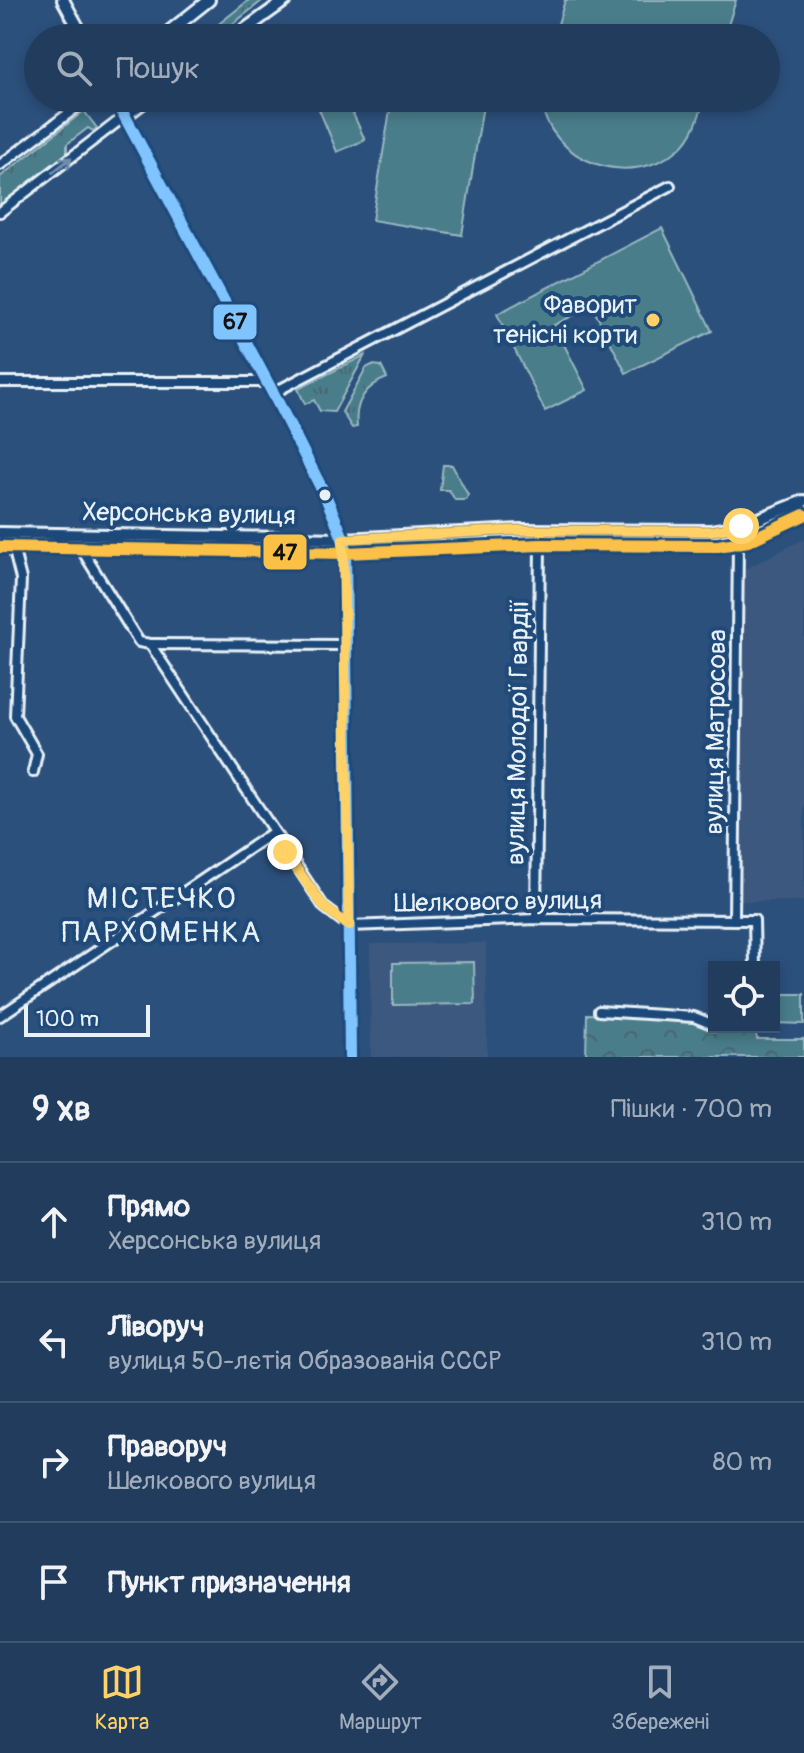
<!DOCTYPE html>
<html lang="uk">
<head>
<meta charset="utf-8">
<style>
	:root { --surface:#213c5d; --page:#294363; --text:#f1f3f6; --muted:#a2adbc; --line:#3e5672; --accent:#ffd166 }
	body { margin:0; font-family:Pangolin,sans-serif; background:var(--page); color:var(--text) }
	.controls { position:absolute; right:24px; bottom:24px; display:grid; overflow:hidden; border-radius:0px; box-shadow:0 4px 12px #0003 }
	.controls button { width:72px; height:72px; display:grid; place-items:center; padding:0; border:0; border-bottom:2px solid var(--line); background:var(--surface); color:var(--text); font:40px sans-serif }
	.scale { position:absolute; left:24px; bottom:20px; width:126px; box-sizing:border-box; padding-left:8px; border:4px solid #e8f1f8; border-top:0; font-size:22px; line-height:28px; white-space:nowrap; color:#e8f1f8; -webkit-text-stroke:6px #1f4a7a; paint-order:stroke }
	.stop { position:absolute; width:24px; height:24px; margin:-18px; border:6px solid #ffd166; border-radius:50%; background:#fff }
	.stop.end { background:#ffd166; border-color:#fff; box-shadow:0 2px 8px #0008 }
	.list { margin:0; padding:0; list-style:none }
	h2 { display:flex; justify-content:space-between; align-items:center; height:104px; margin:0; padding:0 32px; font-size:34px }
	h2 small { font-size:26px; font-weight:400; color:var(--muted) }
	.list li { display:grid; grid-template-columns:52px 1fr auto; gap:24px; align-items:center; box-sizing:border-box; height:120px; padding:0 32px; border-top:2px solid var(--line) }
	.list b { display:block; font-size:30px; white-space:nowrap }
	.list p { margin:0; font-size:26px; white-space:nowrap; color:var(--muted) }
	.list em { font-size:26px; font-style:normal; color:var(--muted) }
	.icon { flex:none; width:44px; height:44px; fill:none; stroke:currentColor; stroke-width:2; stroke-linecap:round; stroke-linejoin:round }
	.map { position:relative; flex:none; width:804px; height:1057px; overflow:hidden }
	.search { position:absolute; background:var(--surface); box-shadow:0 4px 12px #0003; left:24px; right:24px; top:24px; height:88px; display:flex; align-items:center; gap:20px; box-sizing:border-box; padding:0 28px; border-radius:44px; color:var(--muted); font-size:30px }
	.sheet { height:584px; background:var(--surface) }
	nav { display:flex; justify-content:space-around; align-items:center; box-sizing:border-box; height:112px; border-top:2px solid var(--line); background:var(--surface); font-size:22px; color:var(--muted) }
	nav a { display:grid; justify-items:center; gap:4px }
	nav .on { color:var(--accent) }
	.map>svg:first-child { display:block }
	.built { fill:#3c587e }
	.grass { fill:url(#grass-tufts); stroke:#98b7c1; stroke-width:2 }
	.park { fill:url(#park-crowns); stroke:#98b7c1; stroke-width:2 }
	.garden { fill:#497d8a; stroke:#98b7c1; stroke-width:2 }
	.lines { fill:none; stroke-linecap:round; stroke-linejoin:round }
	.minor-casing { stroke:#e8f1f8; stroke-width:14 }
	.tertiary-casing { stroke:#e8f1f8; stroke-width:16 }
	.minor { stroke:#1f4a7a; stroke-width:8 }
	.tertiary { stroke:#1f4a7a; stroke-width:10 }
	.bus-1-casing { stroke:#1f4a7a; stroke-width:18 }
	.bus-2-casing { stroke:#1f4a7a; stroke-width:18 }
	.bus-1 { stroke:#80c4ff; stroke-width:12 }
	.bus-2 { stroke:#fbc046; stroke-width:12 }
	.oneway { stroke:#6f8dac }
	.route { stroke:#ffd166; stroke-width:10 }
	.poi-dot { fill:#ffd166; stroke:#1f4a7a; stroke-width:3 }
	.bus-dot { fill:#e8f1f8; stroke:#1f4a7a; stroke-width:3 }
	.labels { text-anchor:middle; dominant-baseline:central; stroke-width:8; stroke-linejoin:round; paint-order:stroke }
	.poi-label { font-size:26px; fill:#e8f1f8; stroke:#1f4a7a; text-anchor:end }
	.street-label { font-size:26px; fill:#e8f1f8; stroke:#1f4a7a }
	.quarter-label { font-size:30px; letter-spacing:2px; fill:#e8f1f8; stroke:#1f4a7a }
	.line-badge { stroke:#1f4a7a; stroke-width:3 }
	.pale-badge-label { font-size:22px; text-anchor:middle; font-weight:bold; fill:#111 }
</style>
</head>
<body>
<div class="map">
<svg width="804" height="1057" viewBox="0 0 804 1057">
	<defs>
		<pattern id="grass-tufts" width="24" height="20" patternUnits="userSpaceOnUse" patternTransform="scale(2)"><rect width="24" height="20" fill="#497d8a"/><path d="M3 7l-1-3M5 7V3M7 7l1-3M15 17l-1-3M17 17v-4M19 17l1-3" fill="none" stroke="#48656d"/></pattern>
		<pattern id="park-crowns" width="20" height="18" patternUnits="userSpaceOnUse" patternTransform="scale(2)"><rect width="20" height="18" fill="#497d8a"/><path d="M2 6a3 3 0 1 1 6 0M12 15a3 3 0 1 1 6 0" fill="none" stroke="#48656d"/></pattern>
	</defs>
	<rect width="100%" height="100%" fill="#2c507c"/>
	<filter id="ink" filterUnits="userSpaceOnUse"><feTurbulence type="fractalNoise" baseFrequency=".0125" numOctaves="2"/><feDisplacementMap in="SourceGraphic" scale="16" xChannelSelector="R" yChannelSelector="G"/><feConvolveMatrix kernelMatrix="1 2 1 2 8 2 1 2 1" color-interpolation-filters="sRGB"/></filter>
	<g filter="url(#ink)">
		<!-- built -->
		<g class="built">
			<path d="M804,539V901H741L743,570Z"/>
			<path d="M486,943L487,1057H371L370,944Z"/>
		</g>
		<!-- grass -->
		<g class="grass">
			<path d="M249,0H263L215,38H201Z"/>
			<path d="M84,111L97,128L93,131L88,128L67,144V154L0,206V177Z"/>
			<path d="M365,355L334,412L320,411L314,400L305,404L298,389Z"/>
			<path d="M372,365L381,366L387,378C365,386 354,403 357,427L352,428L342,412L366,368Z"/>
			<path d="M443,465H452L468,495L466,500H455L449,490H440Z"/>
		</g>
		<!-- park -->
		<path class="park" d="M587,1014L695,1018L710,1027L755,1030L757,1039H804V1057H586Z"/>
		<!-- garden -->
		<g class="garden">
			<path d="M565,0H736L724,38H554Z"/>
			<path d="M346,98L365,140L337,152L315,100Z"/>
			<path d="M392,98L484,99L462,235L372,220Z"/>
			<path d="M540,98H705C699,116 695,134 680,148C631,191 549,163 540,98Z"/>
			<path d="M662,228L712,331L626,373L592,306L554,325L587,390L545,411L497,314Z"/>
			<path d="M474,962L475,1004L393,1005V963Z"/>
			<path d="M774,994H804V1024L774,1023Z"/>
		</g>
		<g class="lines">
			<!-- minor casing -->
			<g class="minor-casing">
				<g id="minor">
					<path d="M0,165L89,98"/>
					<path d="M0,212L125,116"/>
					<path d="M0,382H267"/>
					<path d="M273,393L670,186"/>
					<path d="M13,547L21,579L15,716L37,754L33,772"/>
					<path d="M80,547L139,642L150,644L324,907L349,926L536,919L754,920L755,967"/>
					<path d="M150,644L346,645"/>
					<path d="M536,919L540,545"/>
					<path d="M734,920L738,544"/>
					<path d="M599,1011L694,1017L714,1025"/>
					<path d="M0,1016L272,833"/>
					<path d="M730,1027H756"/>
				</g>
			</g>
			<!-- tertiary casing -->
			<g class="tertiary-casing">
				<g id="tertiary">
					<path d="M63,0L84,38"/>
					<path d="M161,38L209,0"/>
					<path d="M233,38L286,0"/>
					<path d="M115,98L273,393L326,497L345,543L350,1057"/>
					<path d="M125,116L149,98"/>
					<path d="M0,533L343,539L520,530L711,531L741,526L804,501"/>
					<path d="M0,547L345,553L540,545L718,546L748,541L804,515"/>
				</g>
			</g>
			<!-- minor -->
			<use href="#minor" class="minor"/>
			<!-- tertiary -->
			<use href="#tertiary" class="tertiary"/>
			<!-- bus-1 casing -->
			<g class="bus-1-casing">
				<path id="bus-1" d="M115,98L273,393L326,497L345,543L350,1057"/>
			</g>
			<!-- bus-2 casing -->
			<g class="bus-2-casing">
				<path id="bus-2" d="M0,547L345,553L540,545L718,546L748,541L804,515"/>
			</g>
			<!-- bus-1 -->
			<use href="#bus-1" class="bus-1"/>
			<!-- bus-2 -->
			<use href="#bus-2" class="bus-2"/>
		</g>
		<!-- one-way arrows -->
		<defs><path id="oneway-shaft" d="M-6 0H5M1.5-3L5.5 0L1.5 3" fill="none" stroke-width="1.6" stroke-linecap="round" stroke-linejoin="round" transform="scale(2)"/></defs>
		<use class="oneway" href="#oneway-shaft" transform="translate(62 165) rotate(-38)"/>
	</g>
	<g class="lines" filter="url(#ink)">
		<!-- route -->
		<path class="route" d="M285,852L324,907L349,926L343,539L520,530L711,531L741,526"/>
	</g>
	<!-- markers -->
	<circle class="poi-dot" cx="653" cy="320" r="8"/>
	<circle class="bus-dot" cx="325" cy="495" r="7"/>
	<g class="labels">
		<!-- poi labels -->
		<g class="poi-label">
			<text x="637" y="305">Фаворит<tspan x="637" dy="30">тенісні корти</tspan></text>
		</g>
		<!-- street labels -->
		<g class="street-label">
			<text transform="translate(189 514) rotate(1)">Херсонська вулиця</text>
			<text transform="translate(518 732) rotate(-89)">вулиця Молодої Гвардії</text>
			<text transform="translate(716 732) rotate(-89)">вулиця Матросова</text>
			<text transform="translate(498 902) rotate(-1)">Шелкового вулиця</text>
		</g>
		<!-- quarter labels -->
		<g class="quarter-label">
			<text x="162" y="898">МІСТЕЧКО<tspan x="162" dy="34">ПАРХОМЕНКА</tspan></text>
		</g>
	</g>
	<g class="line-badge">
		<rect x="212" y="303" width="46" height="38" rx="8" fill="#80c4ff"/>
		<rect x="262" y="533" width="46" height="38" rx="8" fill="#fbc046"/>
	</g>
	<g class="pale-badge-label">
		<text x="235" y="329">67</text>
		<text x="285" y="560">47</text>
	</g>
</svg>
<div class="controls">
<button><svg class="icon" aria-label="locate" viewBox="0 0 24 24"><circle cx="12" cy="12" r="6"/><path d="M12 2v4M12 18v4M2 12h4M18 12h4"/></svg></button>
</div>
<div class="scale">100 m</div>
<div class="stop" style="left:741px;top:526px"></div>
<div class="stop end" style="left:285px;top:852px"></div>
<div class="search"><svg class="icon" aria-label="search" viewBox="0 0 24 24"><circle cx="10" cy="10" r="6"/><path d="M15 15l6 6"/></svg>Пошук</div>
</div>
<section class="sheet">
<h2>9 хв<small>Пішки · 700 m</small></h2>
<ul class="list">
<li><svg class="icon" aria-label="ahead" viewBox="0 0 24 24"><path d="M12 20V5M6 11l6-6 6 6"/></svg><div><b>Прямо</b><p>Херсонська вулиця</p></div><em>310 m</em></li>
<li><svg class="icon" aria-label="left" viewBox="0 0 24 24"><path d="M17 20v-9H6M10 6l-5 5 5 5"/></svg><div><b>Ліворуч</b><p>вулиця 50-лєтія Образованія СССР</p></div><em>310 m</em></li>
<li><svg class="icon" aria-label="right" viewBox="0 0 24 24"><path d="M7 20v-9h11M14 6l5 5-5 5"/></svg><div><b>Праворуч</b><p>Шелкового вулиця</p></div><em>80 m</em></li>
<li><svg class="icon" aria-label="arrive" viewBox="0 0 24 24"><path d="M6 21V4h12l-3 4 3 4H6"/></svg><div><b>Пункт призначення</b></div></li>
</ul>
</section>
<nav>
<a class="on"><svg class="icon" aria-label="map" viewBox="0 0 24 24"><path d="M3 6l6-2 6 2 6-2v14l-6 2-6-2-6 2zM9 4v14M15 6v14"/></svg>Карта</a>
<a><svg class="icon" aria-label="directions" viewBox="0 0 24 24"><path d="M12 3l9 9-9 9-9-9zM9 14v-3h6M13 9l2 2-2 2"/></svg>Маршрут</a>
<a><svg class="icon" aria-label="saved" viewBox="0 0 24 24"><path d="M7 4h10v16l-5-4-5 4z"/></svg>Збережені</a>
</nav>
</body>
</html>
